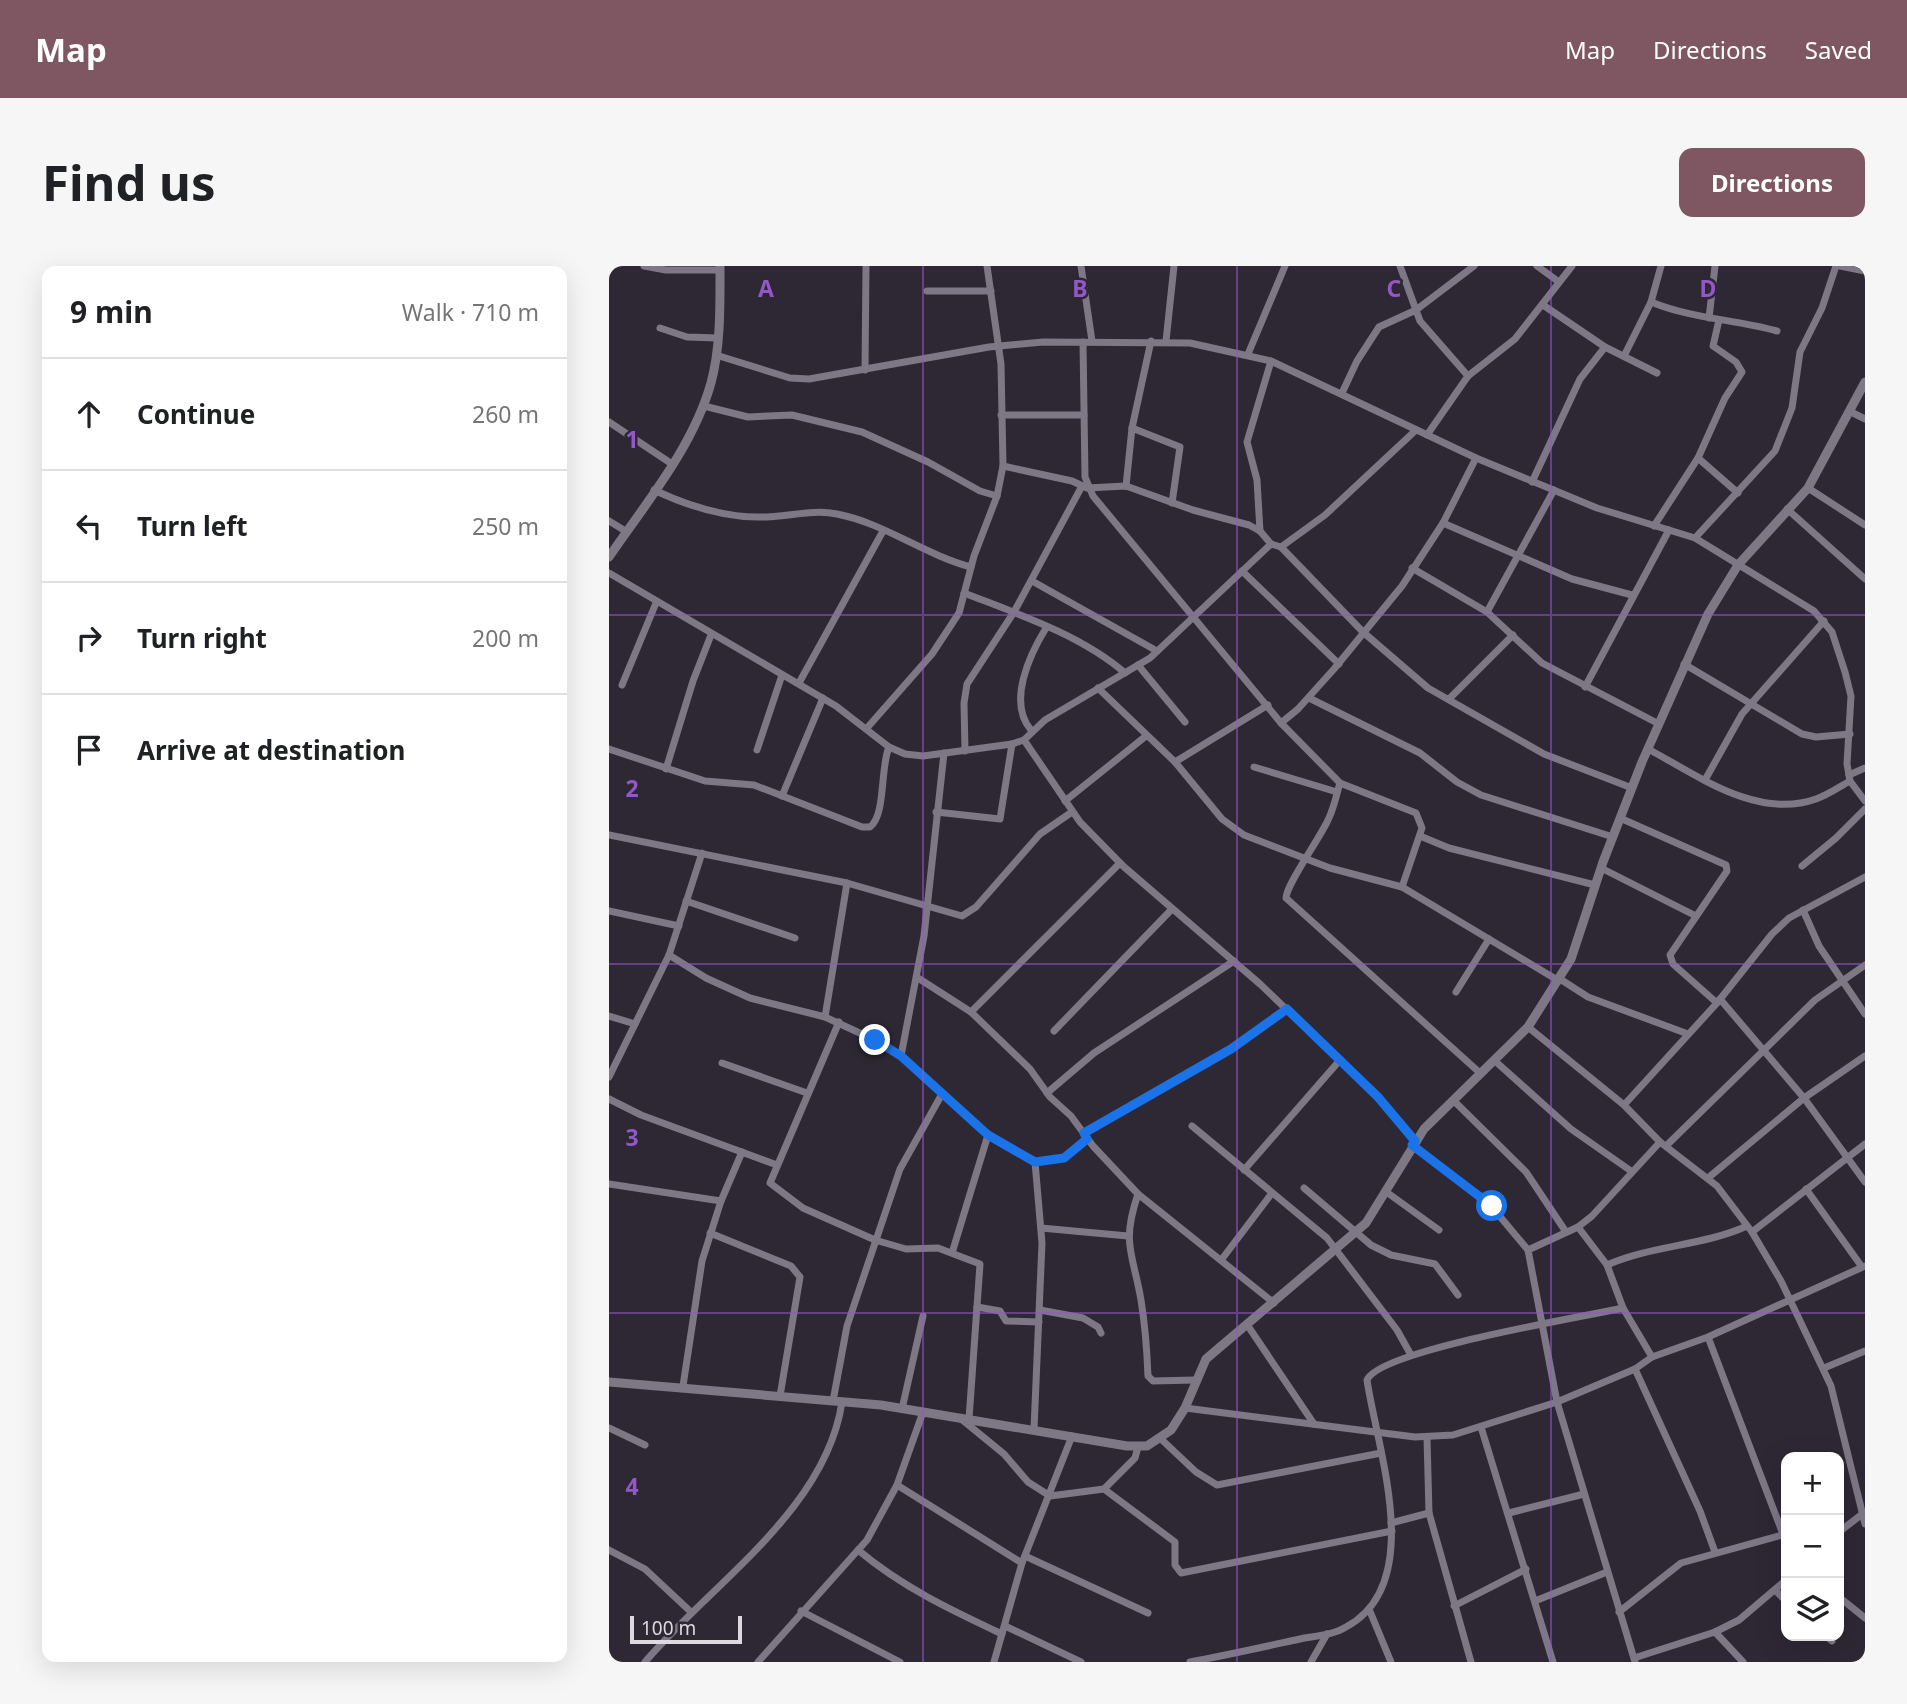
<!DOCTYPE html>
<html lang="en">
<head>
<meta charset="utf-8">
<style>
	:root { --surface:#fff; --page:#f6f6f6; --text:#202124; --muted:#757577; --line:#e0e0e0; --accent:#7e5762 }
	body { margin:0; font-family:"Noto Sans",sans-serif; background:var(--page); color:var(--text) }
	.controls { position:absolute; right:21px; bottom:21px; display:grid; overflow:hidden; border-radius:14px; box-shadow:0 7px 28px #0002 }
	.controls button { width:63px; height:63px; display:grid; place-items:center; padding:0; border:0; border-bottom:2px solid var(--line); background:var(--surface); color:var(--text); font:35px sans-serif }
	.scale { position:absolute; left:21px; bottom:18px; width:112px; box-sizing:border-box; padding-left:7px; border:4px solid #dcd9e1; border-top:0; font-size:19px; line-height:24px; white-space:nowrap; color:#dcd9e1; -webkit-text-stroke:5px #2d2834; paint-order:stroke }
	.stop { position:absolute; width:21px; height:21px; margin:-16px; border:5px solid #1a73e8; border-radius:50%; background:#fff }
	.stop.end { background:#1a73e8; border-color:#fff; box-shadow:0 2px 7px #0008 }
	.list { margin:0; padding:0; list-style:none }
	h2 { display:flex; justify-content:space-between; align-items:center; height:91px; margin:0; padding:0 28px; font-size:30px }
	h2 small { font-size:23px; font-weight:400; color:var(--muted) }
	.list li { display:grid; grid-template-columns:46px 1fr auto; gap:21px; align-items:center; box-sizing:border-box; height:112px; padding:0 28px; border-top:2px solid var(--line) }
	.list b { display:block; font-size:26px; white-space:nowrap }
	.list em { font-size:23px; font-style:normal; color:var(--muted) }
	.icon { flex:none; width:38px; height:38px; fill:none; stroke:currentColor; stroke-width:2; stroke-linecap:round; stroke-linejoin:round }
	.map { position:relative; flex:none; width:1256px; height:1396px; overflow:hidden; border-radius:14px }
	header { display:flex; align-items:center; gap:42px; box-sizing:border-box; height:98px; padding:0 35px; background:var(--accent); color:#fff }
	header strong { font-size:33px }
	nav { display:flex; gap:38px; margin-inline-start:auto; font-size:24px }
	.intro { display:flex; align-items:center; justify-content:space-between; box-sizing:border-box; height:168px; padding:0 42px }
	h1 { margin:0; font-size:49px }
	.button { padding:18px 32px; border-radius:14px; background:var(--accent); color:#fff; font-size:24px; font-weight:700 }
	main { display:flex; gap:42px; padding:0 42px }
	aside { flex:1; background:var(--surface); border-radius:14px; box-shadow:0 7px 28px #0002 }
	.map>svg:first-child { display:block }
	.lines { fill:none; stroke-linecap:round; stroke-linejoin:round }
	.minor { stroke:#7d7786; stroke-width:7 }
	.tertiary { stroke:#7d7786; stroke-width:9 }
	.route { stroke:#1a73e8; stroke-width:9 }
	.grid { fill:none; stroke:#9357c8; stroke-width:2; stroke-opacity:0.55 }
	.grid-label { font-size:23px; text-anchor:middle; font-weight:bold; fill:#9357c8; stroke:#2d2834; stroke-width:5; stroke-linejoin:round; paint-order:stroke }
</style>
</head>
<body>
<header>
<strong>Map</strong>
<nav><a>Map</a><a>Directions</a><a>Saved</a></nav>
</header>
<div class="intro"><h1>Find us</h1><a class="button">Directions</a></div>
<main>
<aside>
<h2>9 min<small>Walk · 710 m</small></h2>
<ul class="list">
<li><svg class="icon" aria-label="ahead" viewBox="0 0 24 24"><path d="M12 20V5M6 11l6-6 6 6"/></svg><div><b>Continue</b></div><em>260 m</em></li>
<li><svg class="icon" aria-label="left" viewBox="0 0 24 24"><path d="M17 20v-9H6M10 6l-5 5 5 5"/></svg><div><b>Turn left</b></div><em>250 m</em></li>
<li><svg class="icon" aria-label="right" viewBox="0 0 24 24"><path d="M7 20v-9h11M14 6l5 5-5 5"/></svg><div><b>Turn right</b></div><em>200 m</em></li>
<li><svg class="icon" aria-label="arrive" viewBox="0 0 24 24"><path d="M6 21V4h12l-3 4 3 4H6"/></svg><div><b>Arrive at destination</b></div></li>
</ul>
</aside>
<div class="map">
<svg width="1256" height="1396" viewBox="0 0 1256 1396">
	<rect width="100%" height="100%" fill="#2d2834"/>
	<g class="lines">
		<!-- minor -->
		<g class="minor">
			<path d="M35,0L57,4H111"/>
			<path d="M472,0L483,75"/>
			<path d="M791,0L811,55L859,110"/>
			<path d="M928,0L950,16"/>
			<path d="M1231,0L1256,5"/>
			<path d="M318,25H382"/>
			<path d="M1042,36C1084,53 1124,53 1168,65"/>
			<path d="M934,39L996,81L1048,107"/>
			<path d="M1100,52L1106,0"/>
			<path d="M51,62L78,71L109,72"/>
			<path d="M557,75L565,0"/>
			<path d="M474,76L476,211L484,230L672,457L731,517L807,547L813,562L793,621L950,715"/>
			<path d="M639,88L676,0"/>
			<path d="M107,89L181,112L200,113L380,81L434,76L581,77L662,95L867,192L988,242L1086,272L1205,345L1223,366L1236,406L1242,430L1238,498L1241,515L1256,535"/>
			<path d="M1015,90L1042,36L1052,0"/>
			<path d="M256,104L257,0"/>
			<path d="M733,127L748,95L770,61L807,44L865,0"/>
			<path d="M95,140L139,151L183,149L253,166L319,196L371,225L388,230"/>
			<path d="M1240,145L1256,153"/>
			<path d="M392,149H475"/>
			<path d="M0,156L63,198"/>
			<path d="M523,162L571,181L563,237"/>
			<path d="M818,169L859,110L906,73L963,0"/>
			<path d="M1089,192L1129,227"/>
			<path d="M394,200L463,215L478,222L517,220L584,244L640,259L651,265L662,278"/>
			<path d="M923,216L971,113L996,81"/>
			<path d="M517,220L523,162L542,75"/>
			<path d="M1199,222L1256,259"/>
			<path d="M45,224C79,240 115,252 153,251C178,251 203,243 228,248C275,257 316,289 362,301"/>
			<path d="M1178,243L1256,313"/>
			<path d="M0,255L18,266"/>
			<path d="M834,257L963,313L1023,329"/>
			<path d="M1045,260L1089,192L1116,132L1133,106L1127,96L1104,80L1110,54"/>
			<path d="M651,265L648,214L638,176L662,95"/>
			<path d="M1086,272L1166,185L1183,142L1191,86L1213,42L1227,0"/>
			<path d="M672,281L754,366L819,422L935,488L1023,522"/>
			<path d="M803,302L878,346L933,397L1050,458"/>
			<path d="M633,305L730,398"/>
			<path d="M0,307L227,440L280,481L296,488L314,490L403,478L415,474L436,454L541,392L662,278L672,281L716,249L807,164"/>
			<path d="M423,315L548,385"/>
			<path d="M355,327C409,348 472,369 516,407"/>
			<path d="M878,346L945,224"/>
			<path d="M1075,398L1193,468L1207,471L1241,468"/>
			<path d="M529,399L576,456"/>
			<path d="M190,417L274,265"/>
			<path d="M13,419L47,337"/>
			<path d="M976,421L1060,264"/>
			<path d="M489,422L566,496L613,553L635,569L721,602L793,621"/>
			<path d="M700,432L811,487L848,516L872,529L1004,571"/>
			<path d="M840,433L904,369"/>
			<path d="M672,457L689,443L725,403L793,320L834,257L867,192"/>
			<path d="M258,462L323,388L350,347L365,290L388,230L394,200L392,98L378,0"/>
			<path d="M422,464C398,436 421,388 437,362"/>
			<path d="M415,474L471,556L514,600L651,718L769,831L806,875"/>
			<path d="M0,483L96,515L145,519L253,561H261C277,549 271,502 280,481"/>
			<path d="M1039,483C1088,509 1148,554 1207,533C1219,529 1230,521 1241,515"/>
			<path d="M148,484L173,409"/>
			<path d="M356,485L355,437L358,418L405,346L473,220"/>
			<path d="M566,496L659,439"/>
			<path d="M645,501L728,526"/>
			<path d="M57,503L84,415L102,369"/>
			<path d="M1240,509L1256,502"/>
			<path d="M1096,514L1133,448L1215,355"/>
			<path d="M731,517C727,530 725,542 719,554C711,572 677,619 677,632L871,807"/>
			<path d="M173,530L214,432"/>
			<path d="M456,535L537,470"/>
			<path d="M327,546L391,553L403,478"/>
			<path d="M1011,552L1117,599L1118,605L1061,689L1064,698L1108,737"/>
			<path d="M0,569L238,617L353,650L367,641L431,568L463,546"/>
			<path d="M811,570L840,582L986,619"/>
			<path d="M1193,600L1227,572L1256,543"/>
			<path d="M992,602L1087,650"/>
			<path d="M77,635L186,672"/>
			<path d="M1194,644L1210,680L1256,748"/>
			<path d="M0,645L70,660"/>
			<path d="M60,689L97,712L141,732L216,751L266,774L292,790L379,869L426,896L455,892L478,873"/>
			<path d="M309,712L362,746L421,803L441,831L462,850L484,880L529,928L665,1037"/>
			<path d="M951,713L979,731L1079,768"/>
			<path d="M847,726L880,673"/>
			<path d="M1111,733L1195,832L1256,916"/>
			<path d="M362,746L511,597"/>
			<path d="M0,750L26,758"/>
			<path d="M216,751L238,617"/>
			<path d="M230,756L161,917L194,942L266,974L297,983L329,982L371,998L360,1153"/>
			<path d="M919,761L1015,839L1051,876L1108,920L1143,966L1172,1015L1222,1120L1256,1258"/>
			<path d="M445,765L563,643"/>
			<path d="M292,790L315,670L335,487"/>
			<path d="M886,795L962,863L1022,905"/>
			<path d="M113,797L198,827"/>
			<path d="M0,811L60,689L93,587"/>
			<path d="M438,827L485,787L625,695"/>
			<path d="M0,833L32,849L168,899"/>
			<path d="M844,834L917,906L957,966"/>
			<path d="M1015,839L1108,737L1163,668L1180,652L1256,611"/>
			<path d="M583,860L718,972L788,1064L802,1089"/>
			<path d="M475,867L622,783L678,743"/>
			<path d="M803,879L883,941L919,984L948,1136L1026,1396"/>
			<path d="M1057,880L1206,734L1256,699"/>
			<path d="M635,904L731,794"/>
			<path d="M1099,912L1195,832L1256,790"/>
			<path d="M0,918L112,935"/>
			<path d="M695,922L762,979L782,989L826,998L849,1029"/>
			<path d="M1197,923L1253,1001"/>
			<path d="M776,925L830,964"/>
			<path d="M529,928C512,978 524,987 532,1034C536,1059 538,1084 539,1110L544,1115L586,1114"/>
			<path d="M969,961L998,999L1014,1042L1043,1091"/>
			<path d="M432,962L519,970"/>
			<path d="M1143,966L1256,878"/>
			<path d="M101,967L182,1000L191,1011L171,1130"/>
			<path d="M919,984L969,961L983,950L1051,876"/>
			<path d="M343,987L379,869"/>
			<path d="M613,993L663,927"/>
			<path d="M998,999C1043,979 1094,980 1138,960"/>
			<path d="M368,1041L391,1045L397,1055L430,1056"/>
			<path d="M431,1044L474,1052L489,1061L492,1067"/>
			<path d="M639,1060L705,1158"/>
			<path d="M1099,1071L1177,1276"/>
			<path d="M1215,1102L1256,1085"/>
			<path d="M1026,1103L1091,1245L1106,1286"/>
			<path d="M74,1120L93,995L112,935L133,886"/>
			<path d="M224,1135L238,1060L291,903L333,828"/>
			<path d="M576,1142L806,1171L844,1169L948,1136L1026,1103L1043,1091L1099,1071L1256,1000"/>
			<path d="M293,1143L314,1050"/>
			<path d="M351,1152L395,1188L419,1216L441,1230L495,1223L526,1192L529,1181"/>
			<path d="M872,1161L944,1396"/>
			<path d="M0,1162L36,1179"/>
			<path d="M425,1163L433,977L426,896"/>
			<path d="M818,1172L820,1247L862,1396"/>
			<path d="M552,1173L587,1206L608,1219L772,1187"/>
			<path d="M288,1219L413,1297"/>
			<path d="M495,1223L566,1276V1299L572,1307L783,1265"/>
			<path d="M900,1247L975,1228"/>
			<path d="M782,1257L820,1247"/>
			<path d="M1230,1266L1252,1249"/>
			<path d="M0,1284L36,1303L82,1346"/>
			<path d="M249,1284C293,1321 342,1344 393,1368"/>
			<path d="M416,1290L539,1347"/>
			<path d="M1166,1324L1177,1335"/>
			<path d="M1230,1331L1256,1352"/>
			<path d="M926,1335L998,1306"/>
			<path d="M845,1340L917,1303"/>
			<path d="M760,1343L782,1396"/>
			<path d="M192,1345L291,1396"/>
			<path d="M1010,1346L1072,1297L1177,1268"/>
			<path d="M396,1360L472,1396"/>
			<path d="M1106,1366L1134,1396"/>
			<path d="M1217,1370L1223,1375"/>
			<path d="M1025,1392L1106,1366L1130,1354L1177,1314"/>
			<path d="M36,1396C103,1317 217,1244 233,1136"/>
			<path d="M149,1396L258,1274L288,1219L314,1146"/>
			<path d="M385,1396L413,1297L463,1170"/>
			<path d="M581,1396C618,1389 654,1381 691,1373C706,1370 724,1369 737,1361C818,1318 768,1183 758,1114C771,1084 974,1051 1014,1042"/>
			<path d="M702,1396L718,1368"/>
		</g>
		<!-- tertiary -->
		<g class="tertiary">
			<path d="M0,291C37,237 84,181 102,117C112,80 111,38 111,0"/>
			<path d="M0,1116L272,1139L518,1180H538L562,1164L576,1142L597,1093L757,957L815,863L919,761L962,693L994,596L1033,496L1099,348L1129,299L1199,222L1256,116"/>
		</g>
	</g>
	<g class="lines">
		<!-- route -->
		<path class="route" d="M266,774L292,790L379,869L426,896L455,892L478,873L475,867L622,783L678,743L769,831L806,875L803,879L883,940"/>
	</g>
	<!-- grid -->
	<path class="grid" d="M314,0V1396M628,0V1396M942,0V1396M0,349H1256M0,698H1256M0,1047H1256"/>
	<g class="grid-label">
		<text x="157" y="31">A</text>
		<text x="471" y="31">B</text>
		<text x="785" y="31">C</text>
		<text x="1099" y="31">D</text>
		<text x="23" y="182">1</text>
		<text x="23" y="531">2</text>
		<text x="23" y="880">3</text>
		<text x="23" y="1229">4</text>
	</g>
</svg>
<div class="controls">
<button>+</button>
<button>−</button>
<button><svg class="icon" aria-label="layers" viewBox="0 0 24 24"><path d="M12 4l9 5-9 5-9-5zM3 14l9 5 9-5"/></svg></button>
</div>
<div class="scale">100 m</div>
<div class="stop" style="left:883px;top:940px"></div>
<div class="stop end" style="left:266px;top:774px"></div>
</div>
</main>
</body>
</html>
